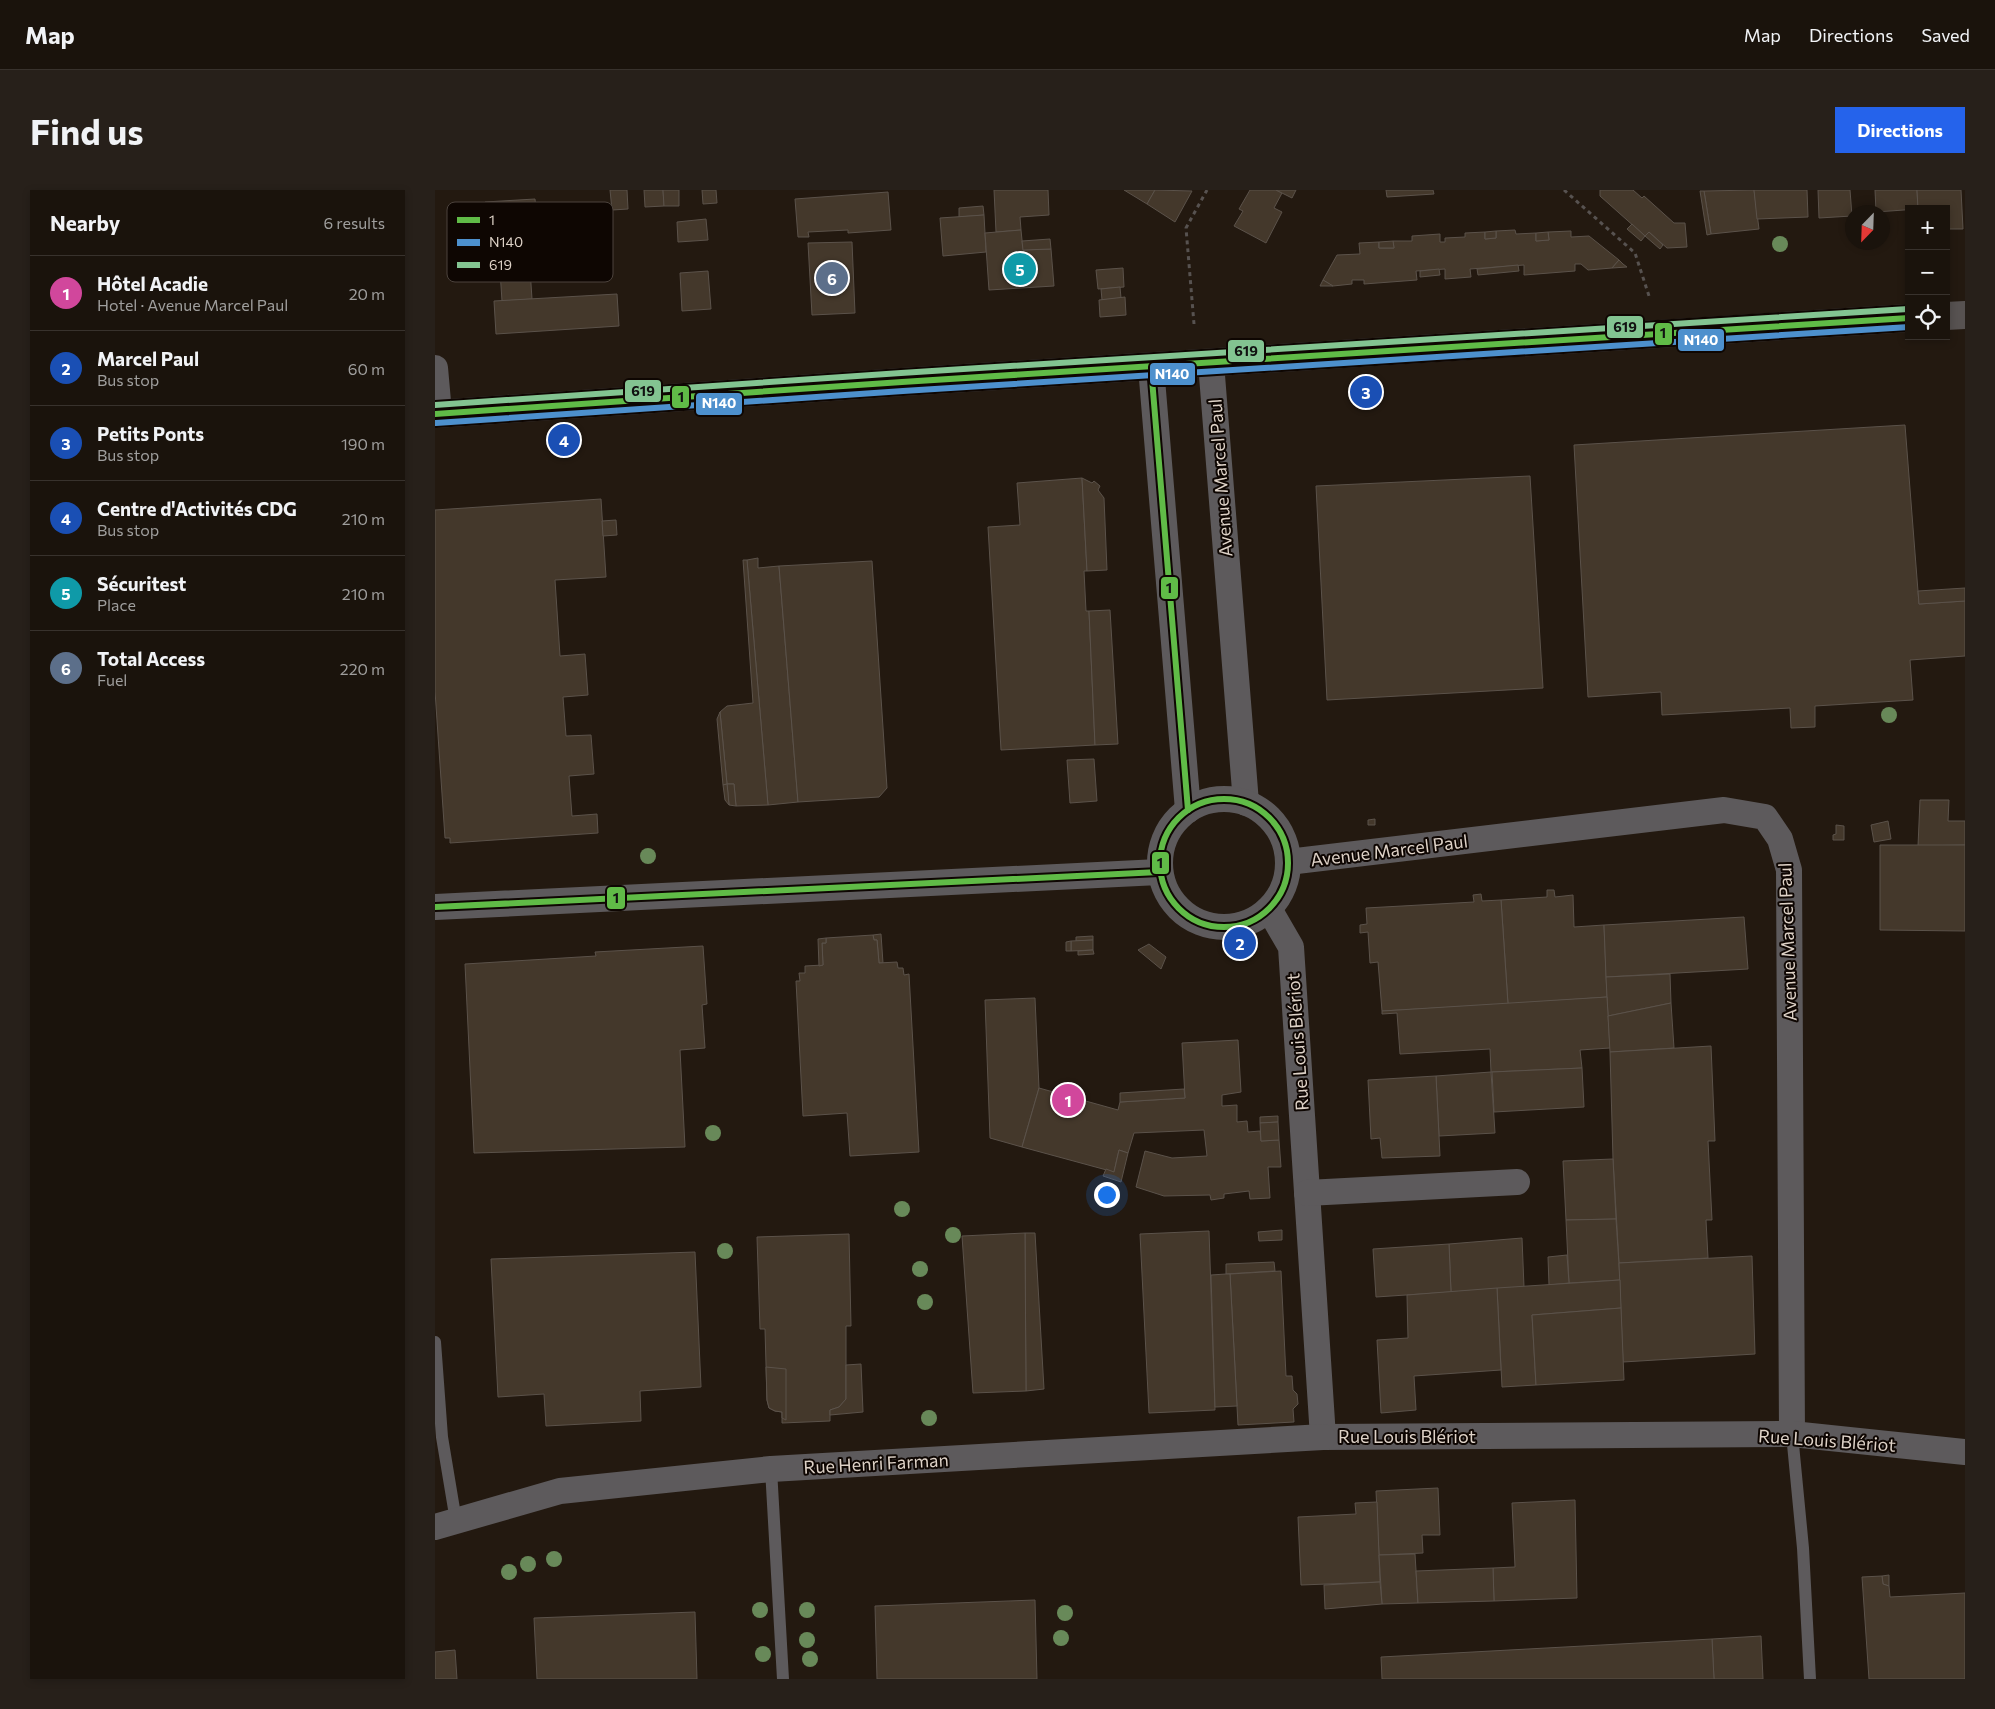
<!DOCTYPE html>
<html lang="en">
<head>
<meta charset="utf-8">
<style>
	:root { --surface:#1a130c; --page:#27201a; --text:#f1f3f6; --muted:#9f9e9d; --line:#38322d; --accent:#2563eb }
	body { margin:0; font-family:Commissioner,sans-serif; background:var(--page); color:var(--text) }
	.controls { position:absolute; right:15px; top:15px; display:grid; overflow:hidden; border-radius:0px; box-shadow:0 2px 8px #0003 }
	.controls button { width:45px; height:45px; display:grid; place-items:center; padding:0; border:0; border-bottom:1px solid var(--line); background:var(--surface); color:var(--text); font:25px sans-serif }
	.compass { position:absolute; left:1410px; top:15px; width:45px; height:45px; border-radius:50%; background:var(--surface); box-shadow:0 2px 8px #0003; rotate:203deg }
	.you { position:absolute; left:671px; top:1004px; width:18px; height:18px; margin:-12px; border:4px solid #fff; border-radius:50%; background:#1a73e8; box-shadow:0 0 0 8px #1a73e833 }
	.badge { display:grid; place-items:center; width:32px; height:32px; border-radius:50%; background:var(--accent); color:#fff; font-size:16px; font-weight:700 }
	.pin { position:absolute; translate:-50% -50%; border:2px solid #fff; box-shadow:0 1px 5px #0006 }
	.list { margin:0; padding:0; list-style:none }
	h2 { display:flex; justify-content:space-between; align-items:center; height:65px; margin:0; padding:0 20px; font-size:21px }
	h2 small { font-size:16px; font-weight:400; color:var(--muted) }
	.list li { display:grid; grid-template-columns:32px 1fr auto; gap:15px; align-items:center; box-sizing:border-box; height:75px; padding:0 20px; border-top:1px solid var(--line) }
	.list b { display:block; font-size:19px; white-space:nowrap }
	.list p { margin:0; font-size:16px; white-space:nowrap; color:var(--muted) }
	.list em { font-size:16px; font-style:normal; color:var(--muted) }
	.icon { flex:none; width:28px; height:28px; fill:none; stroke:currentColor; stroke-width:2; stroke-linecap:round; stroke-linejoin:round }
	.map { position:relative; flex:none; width:1530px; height:1489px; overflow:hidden; border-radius:0px }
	header { display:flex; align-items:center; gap:30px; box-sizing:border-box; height:70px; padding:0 25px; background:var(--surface); border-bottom:1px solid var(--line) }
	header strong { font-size:24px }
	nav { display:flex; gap:28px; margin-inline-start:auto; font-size:18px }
	.intro { display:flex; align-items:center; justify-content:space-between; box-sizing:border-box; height:120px; padding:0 30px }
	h1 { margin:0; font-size:35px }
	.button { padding:12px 22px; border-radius:0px; background:var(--accent); color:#fff; font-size:18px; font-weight:700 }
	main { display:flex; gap:30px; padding:0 30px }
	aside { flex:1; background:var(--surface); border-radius:0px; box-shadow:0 2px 8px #0003 }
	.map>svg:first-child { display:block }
	.building { fill:#44382b; stroke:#5b524a }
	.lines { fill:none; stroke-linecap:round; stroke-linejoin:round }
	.path { stroke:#575250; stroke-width:3; stroke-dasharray:4 4; stroke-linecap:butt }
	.service { stroke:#5d5a5c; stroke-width:12 }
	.minor { stroke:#5d5a5c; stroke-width:26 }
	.secondary { stroke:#575251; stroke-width:28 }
	.bus-1-casing { stroke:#0e0602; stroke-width:10 }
	.bus-2-casing { stroke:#0e0602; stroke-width:10 }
	.bus-3-casing { stroke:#0e0602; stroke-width:10 }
	.bus-1 { stroke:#60bb47; stroke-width:6 }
	.bus-2 { stroke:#4d90cd; stroke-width:6 }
	.bus-3 { stroke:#83c491; stroke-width:6 }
	.tree { fill:#688959 }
	.labels { text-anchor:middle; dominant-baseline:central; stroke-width:4; stroke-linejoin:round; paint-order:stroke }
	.street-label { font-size:18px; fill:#ded2c7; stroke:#0e0602 }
	.key { fill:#0e0602; stroke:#4c433d; stroke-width:1 }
	.key-label { font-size:14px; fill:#ded2c7 }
	.line-badge { stroke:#0e0602; stroke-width:2 }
	.badge-label { font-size:14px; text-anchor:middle; font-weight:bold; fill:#fff }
	.pale-badge-label { font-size:14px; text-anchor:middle; font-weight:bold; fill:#111 }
</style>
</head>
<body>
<header>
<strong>Map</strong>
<nav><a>Map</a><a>Directions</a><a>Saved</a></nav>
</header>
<div class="intro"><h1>Find us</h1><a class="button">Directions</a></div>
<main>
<aside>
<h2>Nearby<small>6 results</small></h2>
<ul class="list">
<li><span class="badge" style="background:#d1479c">1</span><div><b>Hôtel Acadie</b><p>Hotel · Avenue Marcel Paul</p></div><em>20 m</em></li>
<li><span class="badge" style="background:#1a4fb4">2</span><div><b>Marcel Paul</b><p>Bus stop</p></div><em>60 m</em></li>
<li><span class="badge" style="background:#1a4fb4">3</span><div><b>Petits Ponts</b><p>Bus stop</p></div><em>190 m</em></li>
<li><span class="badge" style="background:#1a4fb4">4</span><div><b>Centre d'Activités CDG</b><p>Bus stop</p></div><em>210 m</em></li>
<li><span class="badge" style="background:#0f9aa8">5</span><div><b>Sécuritest</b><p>Place</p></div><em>210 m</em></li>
<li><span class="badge" style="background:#5c6f8a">6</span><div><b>Total Access</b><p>Fuel</p></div><em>220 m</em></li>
</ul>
</aside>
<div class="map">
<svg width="1530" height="1489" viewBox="0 0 1530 1489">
	<rect width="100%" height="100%" fill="#231910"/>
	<!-- building -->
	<g class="building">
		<path d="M175,0H192L193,19L177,20Z"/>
		<path d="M209,0H228L229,16L210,17Z"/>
		<path d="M228,0H244V16H229Z"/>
		<path d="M267,0H281L282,13L268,14Z"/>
		<path d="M559,0H613L614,25L585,27L586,40L561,42Z"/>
		<path d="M689,0H720L712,14Z"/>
		<path d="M720,0L757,1L740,32L712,14Z"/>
		<path d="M815,0H841L847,3L839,18L847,22L831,53L799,36L808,21L804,19Z"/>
		<path d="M841,0H861L857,8Z"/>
		<path d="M951,0H998L999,4L952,7Z"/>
		<path d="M1165,0H1198L1207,8L1209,6L1239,33H1250L1252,57L1232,58L1214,42L1210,46L1165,6Z"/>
		<path d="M1319,0L1324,39L1276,44L1269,1Z"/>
		<path d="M1319,0H1372L1373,27L1322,29Z"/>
		<path d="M1383,0H1415L1417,26L1384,28Z"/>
		<path d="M1440,0H1482L1483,19L1441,22Z"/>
		<path d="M1482,0H1526L1528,39H1511V19H1483Z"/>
		<path d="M1265,1H1269L1276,44L1272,45Z"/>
		<path d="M453,2L456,40L413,43V40L373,42L374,47H363L360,9Z"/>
		<path d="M100,9L104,53L47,56L46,38H51L50,12Z"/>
		<path d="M548,16L549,25L524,27V18Z"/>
		<path d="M549,25L551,62L508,66L505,28Z"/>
		<path d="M271,29L273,50L243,52L242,32Z"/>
		<path d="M1197,34L1210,46L1206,51L1192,39Z"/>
		<path d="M586,40L588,60L616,59L619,96L554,100L550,43Z"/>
		<path d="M1080,40L1081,44L1101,43V51L1114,50L1113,42L1136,41V47L1154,46L1184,70L1177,78L1153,80L1146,74H1140V81L1089,85V75L1035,79L1036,87L1010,89V79L981,81L982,90L929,94V90H917V94L898,96L888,90L902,65L925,64L924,53L944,52V58H959L958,51H977V46L1005,44V52H1010V48L1030,47V43L1050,42V49L1061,48V41Z"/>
		<path d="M1061,41V48L1050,49V42Z"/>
		<path d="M1113,42L1114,50L1101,51V43Z"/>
		<path d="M1214,42L1228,55L1225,59L1210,46Z"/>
		<path d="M615,49L616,59L588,60L587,51Z"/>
		<path d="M958,51L959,58H944V52Z"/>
		<path d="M417,52L420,123L377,125L373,53Z"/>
		<path d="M1184,70L1188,74L1192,77L1177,78Z"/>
		<path d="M1083,75L1084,81L1043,85L1042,79Z"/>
		<path d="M688,78L689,97L663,99L661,80Z"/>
		<path d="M95,79L97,109L67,111L65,81Z"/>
		<path d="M1004,79L1005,85L985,87V81Z"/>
		<path d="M273,81L276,119L247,121L245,83Z"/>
		<path d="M888,90L898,96H885Z"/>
		<path d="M685,97L686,108L667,110L666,99Z"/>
		<path d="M182,104L184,136L61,144L59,111Z"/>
		<path d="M690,107L691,125L665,127L664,110Z"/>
		<path d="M1470,235L1484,414L1530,411V466L1475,470L1478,510L1380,516V537L1356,538L1355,518L1227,525L1226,502L1153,507L1139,255Z"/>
		<path d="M1095,286L1108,498L892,510L881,296Z"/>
		<path d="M647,288L652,381H649L651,421H654L660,555L566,560L553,337L585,335L582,293Z"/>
		<path d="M647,288L657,293L659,291L665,296L663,300L669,308L672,380L652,381Z"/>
		<path d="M166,309L171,387L120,390L125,466L150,464L153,505L128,507L131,546L156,545L159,584L134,586L137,626L162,624L163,643L15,653V648H10L0,501V320Z"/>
		<path d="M181,330L182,345L168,346L167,331Z"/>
		<path d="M323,368V378L344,376L363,612L333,615L312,370Z"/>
		<path d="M308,370H312L333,615L301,616L299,594H292L285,522L292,516L318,513Z"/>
		<path d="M437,371L452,598L444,607L363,612L344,376Z"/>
		<path d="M1530,398V411L1484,414L1483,401Z"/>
		<path d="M675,420L683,554L660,555L654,421Z"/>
		<path d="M285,522L292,594L288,595L282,529Z"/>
		<path d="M659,569L662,611L635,613L632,570Z"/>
		<path d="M292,594H299L301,616L294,615Z"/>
		<path d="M292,594L293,603L294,615L290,610L288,595Z"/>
		<path d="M1485,610H1514L1513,631H1530V655L1483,656Z"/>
		<path d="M940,629V635H933V630Z"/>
		<path d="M1453,631L1456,649L1439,652L1436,635Z"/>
		<path d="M1401,635L1409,636V650H1398V645L1401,644Z"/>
		<path d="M1445,655H1530V741L1445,740Z"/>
		<path d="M1112,700H1119L1120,707L1138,705L1139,737L1169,735L1172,807L1073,814L1066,710L1112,707Z"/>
		<path d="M1046,704L1047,711L1066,710L1073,814L947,821L943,772L935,773L933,742L925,743V735L932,734L931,718L1039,712L1038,705Z"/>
		<path d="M1309,727L1313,779L1171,787L1169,735Z"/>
		<path d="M446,744L448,773H444L442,750H439L438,745Z"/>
		<path d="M438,745L439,750H442L444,773L462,772L463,778H468L469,785L474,784L484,962L415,966L412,923L368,926L361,791H365L364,783H370V776L388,775L387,753H391V748Z"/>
		<path d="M658,746V750L641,751V747Z"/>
		<path d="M391,748V753H387L388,775L384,776L383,749Z"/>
		<path d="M658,750V760L636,761V751Z"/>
		<path d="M636,751V761H631V752Z"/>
		<path d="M714,754L731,767L726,779L703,760Z"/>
		<path d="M268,756L272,814L267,815L270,858L245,860L250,957L39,963L30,774L161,766L160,762Z"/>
		<path d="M658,760L659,764L643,765V761Z"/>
		<path d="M1235,784L1236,813L1173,826L1171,787Z"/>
		<path d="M1172,807L1175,858L1145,860L1147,878L1056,882L1055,859L965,864L962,823L947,824V821Z"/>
		<path d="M600,808L604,898L587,957L555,948L550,810Z"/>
		<path d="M1236,813L1239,858L1175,862L1173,826Z"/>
		<path d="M803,850L806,902L787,905V916L802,915V932L812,931L813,942L825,941L826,951L844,950L846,977H833L835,1008L815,1009L814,1001L789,1004V1008L776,1010L775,1005L729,1006L701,997L710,961L737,968L772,966L769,940L699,943L693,963L684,960L679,982L587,957L604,898L683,920L685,912L750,908L747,853Z"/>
		<path d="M1276,856L1280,951H1273L1277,1030H1271L1273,1068L1184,1073L1178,969L1175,862Z"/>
		<path d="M1147,878L1149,917L1059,922L1057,882Z"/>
		<path d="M1056,882L1060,943L1004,946L1001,886Z"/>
		<path d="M1001,886L1005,966L947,968L945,948L936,949L933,890Z"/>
		<path d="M749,899L750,908L685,912V903Z"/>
		<path d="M843,926V932L825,933V927Z"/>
		<path d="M843,932L844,950L826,951L825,933Z"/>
		<path d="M684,960L693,963L686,992L668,986L671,979L679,982Z"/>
		<path d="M1178,969L1181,1029L1131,1030L1128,971Z"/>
		<path d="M1181,1029L1185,1090L1134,1093L1131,1030Z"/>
		<path d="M847,1040V1050L824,1051L823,1042Z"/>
		<path d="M774,1041L780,1220L714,1223L705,1044Z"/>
		<path d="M590,1043H600L609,1199L591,1201Z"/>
		<path d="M590,1043L591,1201L538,1203L527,1046Z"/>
		<path d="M414,1044L416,1136H411V1209L404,1217L395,1220V1231L347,1233V1222L340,1221L334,1218L332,1210L330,1139H325L322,1047Z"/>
		<path d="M1087,1048L1089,1097L1016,1102L1014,1054Z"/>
		<path d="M1014,1054L1016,1102L941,1107L938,1059Z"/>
		<path d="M260,1062L266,1197L205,1201L206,1231L111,1236L109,1204L63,1207L56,1069Z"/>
		<path d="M1132,1065L1134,1093L1114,1095L1113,1067Z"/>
		<path d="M1317,1066L1320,1164L1188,1172L1184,1073Z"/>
		<path d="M839,1072L840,1081L791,1084V1074Z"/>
		<path d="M846,1081L851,1186H857L858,1200L862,1204L863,1214L858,1219L859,1232L803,1235L795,1084Z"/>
		<path d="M791,1084H795L802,1216L780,1217L776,1085Z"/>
		<path d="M1185,1090L1186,1118L1097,1125L1101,1195L1067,1197L1062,1098Z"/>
		<path d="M1062,1098L1066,1180L979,1186L981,1220L946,1223L942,1150L973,1148L972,1105Z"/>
		<path d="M1186,1118L1189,1190L1101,1195L1097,1125Z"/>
		<path d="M426,1174L428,1222L395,1225V1220L404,1217L411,1209V1175Z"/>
		<path d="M331,1177L351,1179V1230L347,1228V1222L340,1221L334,1218L332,1210Z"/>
		<path d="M1003,1298L1005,1345H987L988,1363L944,1365L941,1301Z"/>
		<path d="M1140,1310L1142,1408L1059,1411L1058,1378L1080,1377L1077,1313Z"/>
		<path d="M942,1312L945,1392L866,1395L863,1327L921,1324L920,1313Z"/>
		<path d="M980,1364L983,1413L947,1414L944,1365Z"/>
		<path d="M1058,1378L1059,1411L983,1413L981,1381Z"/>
		<path d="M1454,1385V1396L1448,1394L1447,1386Z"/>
		<path d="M1447,1386L1448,1394L1454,1396L1455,1407L1530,1403V1489H1434L1427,1387Z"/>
		<path d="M945,1392L947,1414L890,1419L889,1395Z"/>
		<path d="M600,1410L602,1489H442L440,1416Z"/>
		<path d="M260,1422L262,1489H102L99,1428Z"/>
		<path d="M1326,1446L1328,1489H1279L1277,1449Z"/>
		<path d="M1277,1449L1279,1489H947L946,1467Z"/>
		<path d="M20,1460L22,1489H0V1462Z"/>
	</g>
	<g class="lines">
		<!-- path -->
		<g class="path">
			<path d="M1129,0L1200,63L1215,109"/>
			<path d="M759,134L751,38L772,0"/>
		</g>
		<!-- service -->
		<g class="service">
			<path d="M0,1152L7,1247L21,1331"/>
			<path d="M1357,1244L1368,1358L1375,1489"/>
			<path d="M336,1279L348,1489"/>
		</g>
		<!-- minor -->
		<g class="minor">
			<path d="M776,173L811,613"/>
			<path d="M716,177L753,620"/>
			<path d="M0,178L4,223"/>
			<circle cx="789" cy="673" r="64"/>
			<path d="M853,672L1289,620L1330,627L1345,649L1354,680L1357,1244"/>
			<path d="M0,717L724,682"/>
			<path d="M834,719L856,757L888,1247L1357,1244L1530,1262"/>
			<path d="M872,1003L1082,992"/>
			<path d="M0,1337L125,1301L336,1279L888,1247"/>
		</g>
		<!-- secondary -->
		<g class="secondary">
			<path d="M1511,126L1530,125"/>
			<path d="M0,224L467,192L1474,128"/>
		</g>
		<!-- bus-1 casing -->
		<g class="bus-1-casing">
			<g id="bus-1">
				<path d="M716,177L753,620"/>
				<path d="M0,224L467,192L1474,128"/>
				<circle cx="789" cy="673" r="64"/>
				<path d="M0,717L724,682"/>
			</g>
		</g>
		<!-- bus-2 casing -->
		<g class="bus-2-casing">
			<path id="bus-2" d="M1,233L468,201L1474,137"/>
		</g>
		<!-- bus-3 casing -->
		<g class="bus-3-casing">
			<path id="bus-3" d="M0,215L466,183L1473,119"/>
		</g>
		<!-- bus-1 -->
		<use href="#bus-1" class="bus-1"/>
		<!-- bus-2 -->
		<use href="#bus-2" class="bus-2"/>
		<!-- bus-3 -->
		<use href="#bus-3" class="bus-3"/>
	</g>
	<!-- trees -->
	<g class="tree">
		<circle cx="1345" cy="54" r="8"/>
		<circle cx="1454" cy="525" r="8"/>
		<circle cx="213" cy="666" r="8"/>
		<circle cx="278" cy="943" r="8"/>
		<circle cx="467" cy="1019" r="8"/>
		<circle cx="518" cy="1045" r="8"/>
		<circle cx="290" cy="1061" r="8"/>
		<circle cx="485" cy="1079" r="8"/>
		<circle cx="490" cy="1112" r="8"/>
		<circle cx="494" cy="1228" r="8"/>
		<circle cx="119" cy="1369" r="8"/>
		<circle cx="93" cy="1374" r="8"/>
		<circle cx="74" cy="1382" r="8"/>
		<circle cx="325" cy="1420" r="8"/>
		<circle cx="372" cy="1420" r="8"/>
		<circle cx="630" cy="1423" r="8"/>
		<circle cx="626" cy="1448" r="8"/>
		<circle cx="372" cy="1450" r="8"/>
		<circle cx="328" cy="1464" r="8"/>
		<circle cx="375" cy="1469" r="8"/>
	</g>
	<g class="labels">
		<!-- street labels -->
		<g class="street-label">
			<text transform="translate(785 288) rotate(-94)">Avenue Marcel Paul</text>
			<text transform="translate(954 660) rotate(-7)">Avenue Marcel Paul</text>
			<text transform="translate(1352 752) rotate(-92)">Avenue Marcel Paul</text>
			<text transform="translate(862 852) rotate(-94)">Rue Louis Blériot</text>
			<text x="972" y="1246">Rue Louis Blériot</text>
			<text transform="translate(1392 1250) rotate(4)">Rue Louis Blériot</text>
			<text transform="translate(441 1273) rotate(-3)">Rue Henri Farman</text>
		</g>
	</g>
	<!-- legend -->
	<rect x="12" y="12" width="166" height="80" rx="8" class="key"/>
	<rect x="22" y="27" width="23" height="6" fill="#60bb47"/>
	<rect x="22" y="49" width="23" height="7" fill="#4d90cd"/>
	<rect x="22" y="72" width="23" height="6" fill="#83c491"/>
	<g class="key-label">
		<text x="54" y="35">1</text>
		<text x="54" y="57">N140</text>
		<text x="54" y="80">619</text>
	</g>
	<g class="line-badge">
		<rect x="1171" y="125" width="38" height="24" rx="5" fill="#83c491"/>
		<rect x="1219" y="132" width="19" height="24" rx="5" fill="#60bb47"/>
		<rect x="1242" y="138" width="48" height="24" rx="5" fill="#4d90cd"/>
		<rect x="792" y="149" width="38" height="24" rx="5" fill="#83c491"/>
		<rect x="714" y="172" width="47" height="24" rx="5" fill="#4d90cd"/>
		<rect x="189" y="189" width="38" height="24" rx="5" fill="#83c491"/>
		<rect x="236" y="195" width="19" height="24" rx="5" fill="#60bb47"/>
		<rect x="260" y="202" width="48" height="24" rx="5" fill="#4d90cd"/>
		<rect x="725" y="386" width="19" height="24" rx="5" fill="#60bb47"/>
		<rect x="716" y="661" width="19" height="24" rx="5" fill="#60bb47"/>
		<rect x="171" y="696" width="20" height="24" rx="5" fill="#60bb47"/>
	</g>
	<g class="badge-label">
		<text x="1266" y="155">N140</text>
		<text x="737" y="189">N140</text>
		<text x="284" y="218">N140</text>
	</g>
	<g class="pale-badge-label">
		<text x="1190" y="142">619</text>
		<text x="1228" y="148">1</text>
		<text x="811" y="166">619</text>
		<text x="208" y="206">619</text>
		<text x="246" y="212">1</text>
		<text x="734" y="403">1</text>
		<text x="725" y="678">1</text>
		<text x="181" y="713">1</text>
	</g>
</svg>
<div class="controls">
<button>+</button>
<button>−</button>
<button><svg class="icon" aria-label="locate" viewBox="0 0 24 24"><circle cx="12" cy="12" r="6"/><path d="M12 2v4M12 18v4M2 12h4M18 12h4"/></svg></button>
</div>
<svg class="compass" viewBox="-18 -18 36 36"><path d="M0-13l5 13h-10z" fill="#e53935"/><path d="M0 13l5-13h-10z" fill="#9f9e9d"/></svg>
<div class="you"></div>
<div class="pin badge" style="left:633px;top:910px;background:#d1479c">1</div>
<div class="pin badge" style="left:805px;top:753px;background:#1a4fb4">2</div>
<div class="pin badge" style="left:931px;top:202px;background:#1a4fb4">3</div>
<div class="pin badge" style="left:129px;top:250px;background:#1a4fb4">4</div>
<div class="pin badge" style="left:585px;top:79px;background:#0f9aa8">5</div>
<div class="pin badge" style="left:397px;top:88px;background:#5c6f8a">6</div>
</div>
</main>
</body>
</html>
